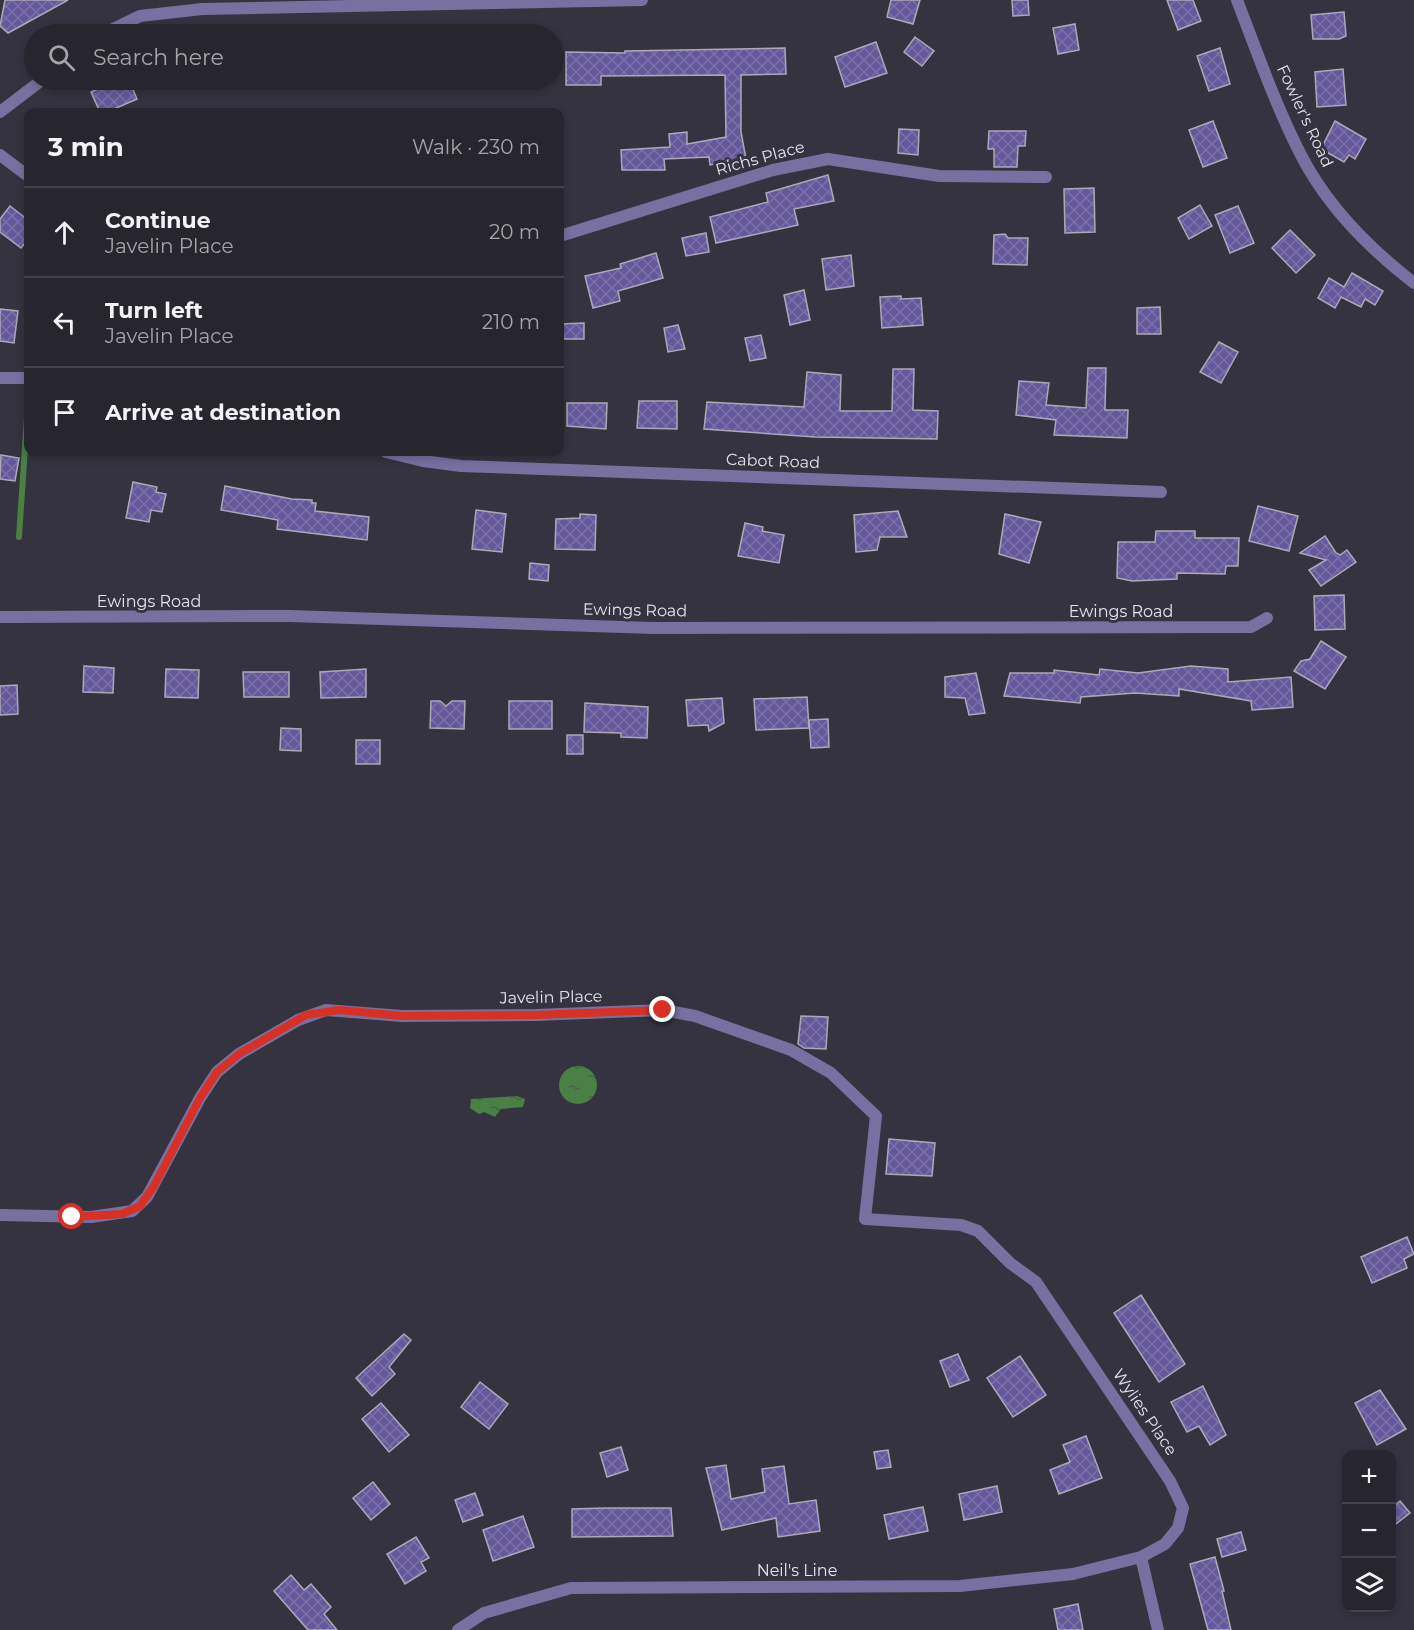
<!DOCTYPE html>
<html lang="en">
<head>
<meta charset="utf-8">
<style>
	:root { --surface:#27262f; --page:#2f2e37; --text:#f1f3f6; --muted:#a4a5aa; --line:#43434b }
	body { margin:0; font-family:Montserrat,sans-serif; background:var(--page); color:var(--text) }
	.controls { position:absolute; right:18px; bottom:18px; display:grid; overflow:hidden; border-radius:12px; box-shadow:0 3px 9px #0003 }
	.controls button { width:54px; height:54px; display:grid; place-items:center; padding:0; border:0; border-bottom:2px solid var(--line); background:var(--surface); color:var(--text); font:30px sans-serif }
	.stop { position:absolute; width:18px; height:18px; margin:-14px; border:4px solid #d93025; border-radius:50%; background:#fff }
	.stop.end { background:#d93025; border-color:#fff; box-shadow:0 2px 6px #0008 }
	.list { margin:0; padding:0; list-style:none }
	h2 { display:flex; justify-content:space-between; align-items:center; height:78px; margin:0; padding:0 24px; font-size:26px }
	h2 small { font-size:20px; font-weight:400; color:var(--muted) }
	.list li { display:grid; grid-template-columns:39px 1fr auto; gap:18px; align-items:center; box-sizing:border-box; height:90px; padding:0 24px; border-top:2px solid var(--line) }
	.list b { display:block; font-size:22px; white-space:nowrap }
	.list p { margin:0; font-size:20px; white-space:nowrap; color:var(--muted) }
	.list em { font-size:20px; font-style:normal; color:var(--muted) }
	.icon { flex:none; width:33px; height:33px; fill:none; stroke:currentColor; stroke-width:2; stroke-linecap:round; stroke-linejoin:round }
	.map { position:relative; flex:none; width:1414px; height:1630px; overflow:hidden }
	.search { position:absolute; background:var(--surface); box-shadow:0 3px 9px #0003; left:24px; top:24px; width:540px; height:66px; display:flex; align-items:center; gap:15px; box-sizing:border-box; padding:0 21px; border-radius:33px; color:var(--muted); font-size:22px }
	.panel { position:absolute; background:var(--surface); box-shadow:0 3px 9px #0003; left:24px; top:108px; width:540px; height:348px; border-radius:12px }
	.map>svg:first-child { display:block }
	.water { fill:url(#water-ripples) }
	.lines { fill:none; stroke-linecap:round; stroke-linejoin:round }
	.stream { stroke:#4a7f45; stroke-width:6 }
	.building { fill:url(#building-cross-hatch); stroke:#aba9b9; stroke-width:1.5 }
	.minor { stroke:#7870a0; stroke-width:12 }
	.tertiary { stroke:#7870a0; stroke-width:12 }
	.route { stroke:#d93025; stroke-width:8 }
	.labels { text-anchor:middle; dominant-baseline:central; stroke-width:6; stroke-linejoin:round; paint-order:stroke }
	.street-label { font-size:16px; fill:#e4e3eb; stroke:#34333f }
</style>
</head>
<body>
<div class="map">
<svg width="1414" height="1630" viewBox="0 0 1414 1630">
	<defs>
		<pattern id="water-ripples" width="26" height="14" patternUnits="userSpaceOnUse" patternTransform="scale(1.5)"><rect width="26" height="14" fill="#4a7f45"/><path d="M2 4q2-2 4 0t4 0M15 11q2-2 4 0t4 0" fill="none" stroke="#476445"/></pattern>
		<pattern id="building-cross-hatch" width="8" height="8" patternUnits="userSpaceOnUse" patternTransform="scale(1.5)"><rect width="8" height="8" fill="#65589a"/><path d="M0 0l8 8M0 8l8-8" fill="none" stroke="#7b70a8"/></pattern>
	</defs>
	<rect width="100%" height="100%" fill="#34333f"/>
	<!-- water -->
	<g class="water">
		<circle cx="578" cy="1085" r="19"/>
		<path d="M517,1096L525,1099L523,1107L501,1109L495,1117L484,1112L479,1114L470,1108L471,1099Z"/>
	</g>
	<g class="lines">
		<!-- stream -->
		<g class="stream">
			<path d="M28,324V342"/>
			<path d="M19,537L28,402"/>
		</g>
	</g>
	<!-- building -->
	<g class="building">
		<path d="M5,0H68L8,33L0,26Z"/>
		<path d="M891,0H920L913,24L887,17Z"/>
		<path d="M1012,0H1028L1029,15L1013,16Z"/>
		<path d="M1167,0H1193L1201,21L1178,30Z"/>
		<path d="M1344,12L1346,36L1339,39H1313L1311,15Z"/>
		<path d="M1075,24L1079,50L1058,54L1053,28Z"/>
		<path d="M915,37L934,51L922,66L904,52Z"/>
		<path d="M876,42L887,73L845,87L835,57Z"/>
		<path d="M785,48L786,74L741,75V132L746,159L710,165L709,157L664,159L665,170H622L621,150L670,147L669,134L687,132V144L726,137L725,75L601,76V85H566V52L625,53V51Z"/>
		<path d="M1220,48L1230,84L1209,91L1197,56Z"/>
		<path d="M1343,69L1346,105L1317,107L1315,72Z"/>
		<path d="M117,80H129L137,99L107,112H100L91,92Z"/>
		<path d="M1213,121L1227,158L1203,167L1189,130Z"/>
		<path d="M1335,121L1366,139L1355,159L1349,155L1344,162L1321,149Z"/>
		<path d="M899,129L919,130L918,155L898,153Z"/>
		<path d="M989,131H1026L1025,146H1018L1017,167H994V149H988Z"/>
		<path d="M828,175L834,201L794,209L798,225L716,243L710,217L768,202L766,193Z"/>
		<path d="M1094,188L1095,232L1065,233L1064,189Z"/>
		<path d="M1200,205L1212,226L1189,239L1178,218Z"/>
		<path d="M10,206L28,220V239L21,248L0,232V219Z"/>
		<path d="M1238,206L1254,243L1230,253L1215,215Z"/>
		<path d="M1290,230L1315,255L1296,273L1272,248Z"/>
		<path d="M706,233L709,252L686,256L682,238Z"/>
		<path d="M1005,234L1008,238H1028L1027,265L993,264L994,235Z"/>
		<path d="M656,253L663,278L618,291L620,301L593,308L585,276L621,268L620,264Z"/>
		<path d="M851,255L854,286L826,290L822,259Z"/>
		<path d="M1352,273L1383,291L1375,305L1365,299L1361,307L1341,297L1335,308L1318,298L1329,278L1344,287Z"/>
		<path d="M804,290L810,320L790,325L784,295Z"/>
		<path d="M901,296V299L921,298L923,325L882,328L880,297Z"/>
		<path d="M1160,307L1161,334H1137V308Z"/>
		<path d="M0,309L18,311L14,343L0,341Z"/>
		<path d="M584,323V339H561V324Z"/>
		<path d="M678,325L685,349L668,352L664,328Z"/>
		<path d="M761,335L766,358L750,361L745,338Z"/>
		<path d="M1219,342L1238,352L1221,383L1200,372Z"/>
		<path d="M1088,368H1106L1105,410H1128L1127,438L1054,435L1056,420L1016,415L1019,381L1049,383L1046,405L1086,408Z"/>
		<path d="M893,369H914L913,410L938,411L937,439L815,437L704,429L707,402L804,407L807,372L841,375L840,411H892Z"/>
		<path d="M639,401H677V429L637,428Z"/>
		<path d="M567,403H607L606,429L567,426Z"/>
		<path d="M1,455L19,458L15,481L0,479Z"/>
		<path d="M133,482L157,487L156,492L166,494L162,512L151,510L149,522L126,518Z"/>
		<path d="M225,486L292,499L312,500V503H316L315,511L369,517L367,540L277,529L278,520L221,510Z"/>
		<path d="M1258,506L1298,516L1289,551L1249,541Z"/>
		<path d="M476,510L506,514L502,552L472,549Z"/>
		<path d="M898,511L907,537H880L877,550L856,552L854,515Z"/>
		<path d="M580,514L596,515L595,550L555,549L556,519L580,518Z"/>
		<path d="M1005,514L1041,522L1029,563L999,554Z"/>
		<path d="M745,523L763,527L762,531L784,535L779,563L738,556Z"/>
		<path d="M1156,531H1195V538H1239L1238,566H1226L1225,574L1177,573V579L1132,581L1117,578L1118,542H1155Z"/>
		<path d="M1325,536L1336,553L1340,555L1347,550L1356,562L1321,586L1309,570L1326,560L1300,553Z"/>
		<path d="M530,563L549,565L548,581L529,579Z"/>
		<path d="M1344,595L1345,629L1315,630L1314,596Z"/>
		<path d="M1321,641L1346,657L1325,689L1294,671L1301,661L1310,659Z"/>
		<path d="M84,666L114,668L113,693L83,692Z"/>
		<path d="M1191,666L1228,669V682L1291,677L1293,707L1252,710L1251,701L1179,689V696L1135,693L1081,697L1080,703L1004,696L1010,673H1054V670L1099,675L1100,669L1138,673Z"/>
		<path d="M166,669L199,670L198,698L165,697Z"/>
		<path d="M366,669V697L321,698L320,672Z"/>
		<path d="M243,672H289V697H244Z"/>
		<path d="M976,673L985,713L969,715L965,698L945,697V677Z"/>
		<path d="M17,685L18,714L0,715V686Z"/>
		<path d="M807,697L809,728L756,730L754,699Z"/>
		<path d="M722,698L724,723L709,731L708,725L688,726L686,700Z"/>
		<path d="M431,701H440L446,706L452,701H465L464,729L430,728Z"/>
		<rect x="509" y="701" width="43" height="28"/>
		<path d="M585,703L648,707L647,738L621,737V733L584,732Z"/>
		<path d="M828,719L829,747L811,748L809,720Z"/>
		<path d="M281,728L301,729V751L280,750Z"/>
		<rect x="567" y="735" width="16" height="19"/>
		<rect x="356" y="740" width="24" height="24"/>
		<path d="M801,1016L828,1017L826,1049L804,1048L798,1044Z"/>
		<path d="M889,1139L935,1143L932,1176L886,1174Z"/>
		<path d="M1407,1237L1414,1254L1404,1259L1407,1268L1372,1283L1361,1257Z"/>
		<path d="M1141,1295L1185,1364L1159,1382L1114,1313Z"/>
		<path d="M404,1334L411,1340L389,1367L395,1374L372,1396L356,1378Z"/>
		<path d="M958,1354L969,1380L950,1387L940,1361Z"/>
		<path d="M1020,1356L1046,1395L1013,1417L987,1378Z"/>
		<path d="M480,1382L508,1404L489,1429L461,1407Z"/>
		<path d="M1203,1386L1226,1435L1210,1445L1199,1426L1187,1432L1171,1402Z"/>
		<path d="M1380,1390L1406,1429L1377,1445L1355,1403Z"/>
		<path d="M381,1403L409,1435L389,1452L362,1419Z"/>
		<path d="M1086,1436L1102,1478L1059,1494L1050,1470L1070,1462L1063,1445Z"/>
		<path d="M621,1447L628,1470L607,1477L600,1453Z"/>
		<path d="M888,1450L891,1467L877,1469L874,1452Z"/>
		<path d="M726,1465L731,1499L765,1492L762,1469L784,1466L789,1504L816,1500L820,1531L778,1537L776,1518L722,1530L706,1468Z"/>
		<path d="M373,1482L390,1504L371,1520L353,1498Z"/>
		<path d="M997,1486L1002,1512L964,1520L959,1494Z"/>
		<path d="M475,1493L483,1515L463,1522L455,1500Z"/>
		<path d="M1400,1501L1410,1513L1392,1527V1508Z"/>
		<path d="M923,1507L928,1531L889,1539L884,1515Z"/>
		<path d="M606,1508H671L673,1536L572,1537V1509Z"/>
		<path d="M523,1516L534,1547L493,1561L483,1530Z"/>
		<path d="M1241,1532L1246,1550L1222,1557L1217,1539Z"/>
		<path d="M416,1537L429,1558L421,1562L426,1571L405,1584L387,1554Z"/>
		<path d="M1215,1557L1224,1591H1222L1231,1630H1208L1190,1564Z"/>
		<path d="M291,1575L304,1590L311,1584L331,1607L324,1614L337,1630H308L274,1591Z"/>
		<path d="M1078,1604L1083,1630H1058L1054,1609Z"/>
	</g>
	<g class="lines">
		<!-- minor -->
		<g class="minor">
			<path d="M103,34L140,16L202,9L642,0"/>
			<path d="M0,112L42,80"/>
			<path d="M0,155L28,176"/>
			<path d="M560,236L773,170L828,159L939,176L1046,177"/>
			<path d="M0,378H28"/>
			<path d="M386,452L423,461L461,466L1161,492"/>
			<path d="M0,617L290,616L653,628L1251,627L1267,618"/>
			<path d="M0,1215L91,1217L132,1211L147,1197L200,1098L217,1072L239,1054L298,1020L326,1010L402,1016L536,1015L663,1010L695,1016L791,1050L831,1073L876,1116L865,1219L961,1225L978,1231L1010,1263L1036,1282L1170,1481L1183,1508L1178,1528L1165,1544L1141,1557L1073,1574L960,1586L571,1588L484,1613L458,1630"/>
			<path d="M1141,1557L1158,1630"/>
		</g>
		<!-- tertiary -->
		<path class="tertiary" d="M1237,0C1257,52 1276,107 1302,157C1328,207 1370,249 1414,283"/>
	</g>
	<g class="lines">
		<!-- route -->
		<path class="route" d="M72,1217L122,1214L140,1206L154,1186L200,1098L217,1072L239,1054L306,1015L339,1010L402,1016L536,1015L663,1010"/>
	</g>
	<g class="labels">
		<!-- street labels -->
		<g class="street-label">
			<text transform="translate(1305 116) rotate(65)">Fowler's Road</text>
			<text transform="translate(760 158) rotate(-15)">Richs Place</text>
			<text transform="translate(773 461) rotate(2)">Cabot Road</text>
			<text x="149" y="601">Ewings Road</text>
			<text transform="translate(635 610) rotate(1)">Ewings Road</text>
			<text x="1121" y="611">Ewings Road</text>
			<text transform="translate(551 997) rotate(-1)">Javelin Place</text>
			<text transform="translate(1145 1412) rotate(56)">Wylies Place</text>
			<text x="797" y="1570">Neil's Line</text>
		</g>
	</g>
</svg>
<div class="controls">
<button>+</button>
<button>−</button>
<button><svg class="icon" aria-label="layers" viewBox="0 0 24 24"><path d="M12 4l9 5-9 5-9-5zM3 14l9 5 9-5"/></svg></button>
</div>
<div class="stop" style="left:72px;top:1217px"></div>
<div class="stop end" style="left:663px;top:1010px"></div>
<div class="search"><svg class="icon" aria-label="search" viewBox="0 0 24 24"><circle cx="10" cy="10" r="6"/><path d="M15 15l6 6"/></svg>Search here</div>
<section class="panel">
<h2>3 min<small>Walk · 230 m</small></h2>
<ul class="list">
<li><svg class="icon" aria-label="ahead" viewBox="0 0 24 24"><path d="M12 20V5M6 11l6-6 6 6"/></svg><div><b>Continue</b><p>Javelin Place</p></div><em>20 m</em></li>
<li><svg class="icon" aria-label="left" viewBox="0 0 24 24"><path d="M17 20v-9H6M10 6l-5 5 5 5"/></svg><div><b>Turn left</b><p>Javelin Place</p></div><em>210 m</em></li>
<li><svg class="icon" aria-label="arrive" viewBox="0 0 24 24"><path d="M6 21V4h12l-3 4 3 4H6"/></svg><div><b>Arrive at destination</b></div></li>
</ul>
</section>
</div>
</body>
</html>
